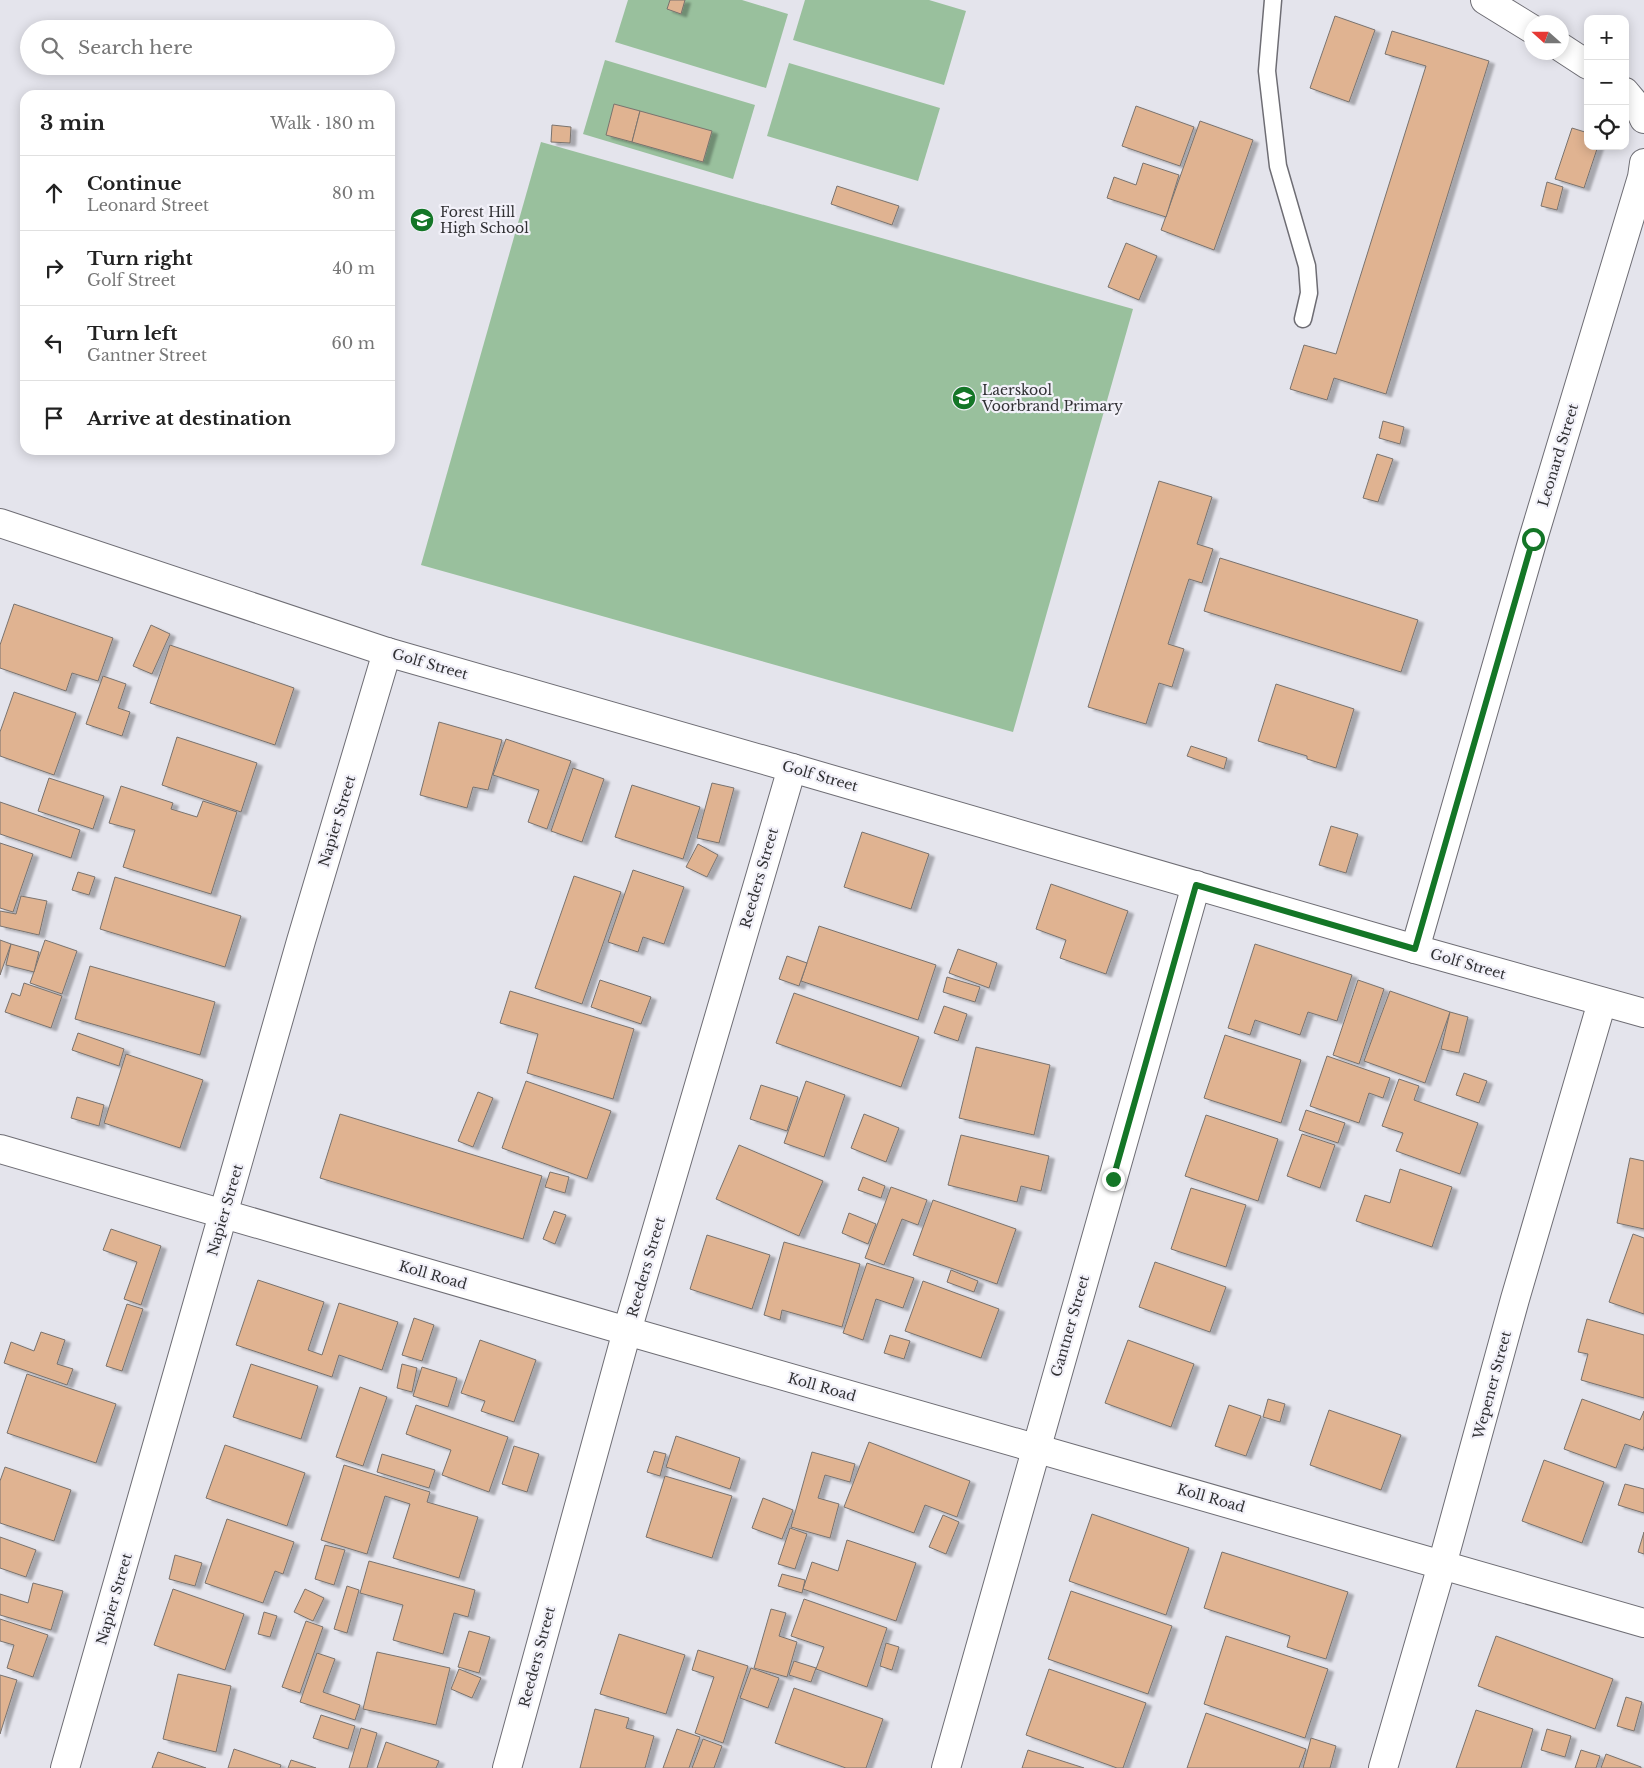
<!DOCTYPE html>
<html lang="en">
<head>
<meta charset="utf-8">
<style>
	:root { --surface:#fff; --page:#f2f2f2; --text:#222; --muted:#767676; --line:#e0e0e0 }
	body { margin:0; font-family:"Libre Baskerville",serif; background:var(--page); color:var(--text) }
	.controls { position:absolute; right:15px; top:15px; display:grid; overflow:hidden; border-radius:10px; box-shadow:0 2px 12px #0003 }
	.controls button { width:45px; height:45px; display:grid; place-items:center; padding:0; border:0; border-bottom:1px solid var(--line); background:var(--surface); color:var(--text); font:25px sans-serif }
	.compass { position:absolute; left:1524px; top:15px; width:45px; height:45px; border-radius:50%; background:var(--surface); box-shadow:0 2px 12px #0003; rotate:291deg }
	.stop { position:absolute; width:15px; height:15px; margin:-11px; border:4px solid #147627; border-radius:50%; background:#fff }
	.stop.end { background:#147627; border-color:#fff; box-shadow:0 1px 5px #0008 }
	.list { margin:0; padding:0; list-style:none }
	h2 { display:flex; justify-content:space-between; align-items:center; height:65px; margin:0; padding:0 20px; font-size:21px }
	h2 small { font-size:16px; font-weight:400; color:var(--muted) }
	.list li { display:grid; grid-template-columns:32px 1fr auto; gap:15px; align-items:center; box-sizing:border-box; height:75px; padding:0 20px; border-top:1px solid var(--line) }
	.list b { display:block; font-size:19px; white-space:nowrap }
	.list p { margin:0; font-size:16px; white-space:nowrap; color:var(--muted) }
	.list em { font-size:16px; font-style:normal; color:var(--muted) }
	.icon { flex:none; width:28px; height:28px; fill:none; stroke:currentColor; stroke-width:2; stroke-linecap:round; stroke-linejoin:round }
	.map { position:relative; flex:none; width:1644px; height:1768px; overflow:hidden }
	.search { position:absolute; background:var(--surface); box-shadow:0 2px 12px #0003; left:20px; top:20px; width:375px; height:55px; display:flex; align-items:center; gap:12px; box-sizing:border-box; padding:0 18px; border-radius:28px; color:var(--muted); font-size:19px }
	.panel { position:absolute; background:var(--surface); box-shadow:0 2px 12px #0003; left:20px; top:90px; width:375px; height:365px; border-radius:15px }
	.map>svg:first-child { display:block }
	.green { fill:#99c09d }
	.building { fill:#e0b391; stroke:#7a736e; filter:url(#shadow) }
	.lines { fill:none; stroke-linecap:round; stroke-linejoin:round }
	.service-casing { stroke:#6e6d74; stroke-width:19 }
	.minor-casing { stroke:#6e6d74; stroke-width:30 }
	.service { stroke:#fff; stroke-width:16 }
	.minor { stroke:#fff; stroke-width:28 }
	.route { stroke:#147627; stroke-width:6 }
	.labels { text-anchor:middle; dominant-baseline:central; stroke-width:4.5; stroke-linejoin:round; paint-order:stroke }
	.poi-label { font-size:14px; fill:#313134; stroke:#f2f1f9; text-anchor:start }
	.street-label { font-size:14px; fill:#313134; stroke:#f2f1f9 }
</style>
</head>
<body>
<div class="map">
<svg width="1644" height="1768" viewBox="0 0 1644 1768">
	<defs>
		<filter id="shadow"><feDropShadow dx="5.5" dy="3" stdDeviation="1" flood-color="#0004"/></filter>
	</defs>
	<rect width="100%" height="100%" fill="#e4e4ec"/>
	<!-- green -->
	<g class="green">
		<path d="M628,0H742L788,14L766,88L615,42Z"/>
		<path d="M805,0H929L966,11L944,85L793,40Z"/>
		<path d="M605,60L755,105L733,179L583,134Z"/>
		<path d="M789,63L940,108L918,181L767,136Z"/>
		<path d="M541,142L1133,309L1013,732L421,565Z"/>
	</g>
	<!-- building -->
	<g class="building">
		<path d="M670,0H685L681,14L667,9Z"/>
		<path d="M1335,16L1375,30L1349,102L1310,88Z"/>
		<path d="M1392,31L1489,61L1386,394L1334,378L1327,400L1290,389L1304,345L1336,354L1426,66L1385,54Z"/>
		<path d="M614,104L640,111L632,142L606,135Z"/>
		<path d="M1136,106L1194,127L1180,166L1122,146Z"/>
		<path d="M640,111L712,131L703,162L632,142Z"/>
		<path d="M1200,121L1253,140L1214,250L1161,230Z"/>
		<path d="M552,125L571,127L570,143L551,142Z"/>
		<path d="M1572,128L1588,133V146H1598L1584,188L1555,179Z"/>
		<path d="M1143,163L1179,175L1166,217L1107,198L1114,177L1136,185Z"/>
		<path d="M1547,182L1563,187L1557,210L1541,206Z"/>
		<path d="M837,186L899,206L892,225L831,204Z"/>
		<path d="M1126,243L1157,256L1139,300L1108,287Z"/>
		<path d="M1383,421L1404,427L1400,444L1379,438Z"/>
		<path d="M1377,454L1393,459L1378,502L1363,498Z"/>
		<path d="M1159,481L1212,497L1197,544L1213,549L1202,583L1189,579L1168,644L1184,649L1172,687L1159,683L1146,724L1088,707Z"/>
		<path d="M1220,558L1418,620L1401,672L1204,611Z"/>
		<path d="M14,604L113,638L98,681L72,673L66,691L0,668V645Z"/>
		<path d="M151,625L170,634L152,674L133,666Z"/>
		<path d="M170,645L294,688L275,745L150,703Z"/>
		<path d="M103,676L126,684L118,708L130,712L122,736L86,724Z"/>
		<path d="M1276,684L1354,709L1336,768L1307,759V756L1258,741Z"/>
		<path d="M14,692L76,713L54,775L0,756V732Z"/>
		<path d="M439,722L502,740L488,790L473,787L467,808L420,795Z"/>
		<path d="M177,737L257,763L241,812L162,785Z"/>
		<path d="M506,739L571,761L547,829L528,822L539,790L493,775Z"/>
		<path d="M1191,746L1227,758L1224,769L1187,756Z"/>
		<path d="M573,768L604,779L582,842L551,831Z"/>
		<path d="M49,778L104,796L93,829L38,811Z"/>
		<path d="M712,783L734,788L719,843L697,838Z"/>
		<path d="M632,785L700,807L683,859L615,837Z"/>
		<path d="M121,786L173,803L171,809L197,817L203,801L237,812L211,894L123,867L135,830L109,823Z"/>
		<path d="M0,802L80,830L71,858L0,834Z"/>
		<path d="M1331,826L1358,834L1346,873L1319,865Z"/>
		<path d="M862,832L929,854L911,909L844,887Z"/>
		<path d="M0,843L33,854L13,912L0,908Z"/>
		<path d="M698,844L718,855L707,877L686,867Z"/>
		<path d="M633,870L684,887L664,944L643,937L638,952L608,942Z"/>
		<path d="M78,872L95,877L89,895L72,890Z"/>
		<path d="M574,876L621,892L582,1004L535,988Z"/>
		<path d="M115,877L241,916L225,967L100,929Z"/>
		<path d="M1051,884L1128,911L1106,974L1060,958L1066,940L1036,929Z"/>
		<path d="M21,896L47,901L39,935L0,926V911L16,914Z"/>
		<path d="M819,926L936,965L918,1020L801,981Z"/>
		<path d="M0,940L11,944L0,975Z"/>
		<path d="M45,940L77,951L62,994L30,983Z"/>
		<path d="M11,944L39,952L34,972L6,965Z"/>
		<path d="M1255,944L1352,975L1337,1021L1308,1012L1300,1035L1255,1020L1250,1035L1228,1028Z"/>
		<path d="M958,949L997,963L989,988L949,973Z"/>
		<path d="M787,956L807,963L799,986L779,979Z"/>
		<path d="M90,966L215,1002L200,1055L75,1019Z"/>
		<path d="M947,977L980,987L975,1002L943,992Z"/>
		<path d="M600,980L651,997L641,1024L591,1007Z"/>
		<path d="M1358,980L1384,989L1359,1064L1333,1055Z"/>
		<path d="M24,983L62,996L51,1028L5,1012L12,993L20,996Z"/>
		<path d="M510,991L634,1029L613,1099L527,1073L538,1034L500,1023Z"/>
		<path d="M1390,991L1450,1012L1425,1083L1364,1061Z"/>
		<path d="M794,993L919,1037L901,1087L776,1043Z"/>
		<path d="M944,1006L967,1014L958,1041L934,1033Z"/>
		<path d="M1450,1012L1468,1017L1459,1053L1441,1049Z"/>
		<path d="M78,1033L124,1049L119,1066L72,1050Z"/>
		<path d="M1225,1035L1301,1060L1281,1123L1204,1098Z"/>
		<path d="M976,1047L1050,1065L1034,1135L959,1118Z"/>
		<path d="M126,1054L203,1080L180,1148L104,1123Z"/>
		<path d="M1327,1056L1390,1078L1383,1098L1369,1093L1359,1123L1310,1106Z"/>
		<path d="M1464,1073L1487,1081L1479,1103L1456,1095Z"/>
		<path d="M1399,1079L1419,1086L1414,1100L1478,1123L1460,1174L1396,1151L1403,1133L1382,1126Z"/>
		<path d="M526,1081L611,1111L587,1179L502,1148Z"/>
		<path d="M806,1081L845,1095L824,1157L784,1143Z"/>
		<path d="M761,1085L798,1097L787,1131L750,1119Z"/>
		<path d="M478,1092L493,1098L473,1147L458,1141Z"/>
		<path d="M77,1097L104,1105L99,1126L71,1118Z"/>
		<path d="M1306,1110L1345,1123L1338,1143L1299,1130Z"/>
		<path d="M340,1114L542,1176L523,1239L320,1178Z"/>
		<path d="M864,1114L899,1128L886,1162L851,1148Z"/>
		<path d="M1206,1115L1278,1139L1258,1201L1185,1176Z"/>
		<path d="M1302,1134L1335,1145L1320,1188L1287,1176Z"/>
		<path d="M961,1135L1049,1156L1041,1191L1021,1186L1017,1202L948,1185Z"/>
		<path d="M739,1145L823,1181L799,1236L716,1199Z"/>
		<path d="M1630,1158L1644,1161V1229L1617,1223Z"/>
		<path d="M1400,1169L1452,1187L1432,1247L1356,1221L1365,1195L1390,1203Z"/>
		<path d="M550,1172L569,1177L565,1193L545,1187Z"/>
		<path d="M863,1177L885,1186L881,1198L858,1190Z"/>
		<path d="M891,1187L927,1200L918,1225L902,1219L884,1265L865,1258Z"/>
		<path d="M1191,1188L1246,1205L1226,1267L1171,1249Z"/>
		<path d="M933,1200L1016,1229L997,1284L913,1255Z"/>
		<path d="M554,1211L566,1215L555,1244L543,1239Z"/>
		<path d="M849,1213L876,1224L868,1244L842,1233Z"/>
		<path d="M111,1229L161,1246L141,1305L124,1299L137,1262L103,1250Z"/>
		<path d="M1633,1234L1644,1238V1314L1609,1302Z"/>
		<path d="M707,1235L770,1255L752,1309L690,1289Z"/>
		<path d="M784,1242L860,1264L842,1327L782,1310L780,1320L764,1315Z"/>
		<path d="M1155,1262L1226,1287L1210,1332L1139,1307Z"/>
		<path d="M867,1263L914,1278L903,1308L876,1299L863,1340L843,1333Z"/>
		<path d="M951,1270L978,1281L974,1292L947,1282Z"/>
		<path d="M258,1280L324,1302L308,1350L322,1355L339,1303L398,1322L382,1370L339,1355L332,1377L236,1345Z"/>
		<path d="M923,1281L999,1309L981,1358L905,1331Z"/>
		<path d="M127,1304L143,1309L122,1371L106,1366Z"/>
		<path d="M414,1318L434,1325L422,1361L402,1355Z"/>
		<path d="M1587,1319L1644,1335V1398L1581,1380L1588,1354L1578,1352Z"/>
		<path d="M41,1332L65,1340L57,1364L73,1369L67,1385L4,1363L11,1342L34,1351Z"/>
		<path d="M890,1335L910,1341L904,1359L884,1353Z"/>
		<path d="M480,1340L536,1360L514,1422L481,1411L485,1401L461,1393Z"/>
		<path d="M1128,1340L1194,1364L1171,1427L1105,1403Z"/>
		<path d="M251,1364L318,1386L301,1439L233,1417Z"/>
		<path d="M402,1364L417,1368L412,1392L397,1388Z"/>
		<path d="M422,1367L457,1378L448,1407L413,1396Z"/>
		<path d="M27,1374L116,1404L96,1463L7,1433Z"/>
		<path d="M360,1387L387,1397L363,1466L336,1457Z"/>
		<path d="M1268,1399L1285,1404L1280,1422L1263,1417Z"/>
		<path d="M1582,1399L1640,1420L1644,1411V1446L1643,1450L1625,1444L1616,1468L1564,1449Z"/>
		<path d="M416,1405L508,1437L489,1492L442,1475L451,1450L406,1434Z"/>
		<path d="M1229,1405L1261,1416L1246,1456L1215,1446Z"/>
		<path d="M1329,1410L1401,1435L1381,1490L1310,1465Z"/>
		<path d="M676,1436L740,1458L730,1489L666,1467Z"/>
		<path d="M869,1442L970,1481L957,1517L925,1505L914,1533L844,1507Z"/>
		<path d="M225,1445L305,1473L287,1526L206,1498Z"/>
		<path d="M514,1446L539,1454L527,1492L502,1484Z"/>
		<path d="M654,1451L666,1454L660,1476L647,1472Z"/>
		<path d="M812,1452L855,1464L850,1482L825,1475L818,1498L839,1504L830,1538L791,1527Z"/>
		<path d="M382,1454L435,1470L429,1488L377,1472Z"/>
		<path d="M1544,1460L1604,1482L1582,1543L1522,1521Z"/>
		<path d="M344,1465L430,1492L427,1502L478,1517L459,1578L393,1558L410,1504L385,1496L367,1554L321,1540Z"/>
		<path d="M5,1467L71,1490L54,1541L0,1523V1481Z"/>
		<path d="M665,1476L732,1496L712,1558L646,1537Z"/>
		<path d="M1625,1484L1644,1489V1513L1618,1505Z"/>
		<path d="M763,1498L793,1510L782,1539L752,1528Z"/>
		<path d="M1092,1514L1189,1548L1166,1615L1069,1581Z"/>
		<path d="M943,1515L959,1522L946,1554L929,1547Z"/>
		<path d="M227,1519L294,1542L283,1574L275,1571L263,1603L205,1583Z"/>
		<path d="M790,1528L807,1534L795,1569L778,1564Z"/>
		<path d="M1644,1532V1554L1638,1552Z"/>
		<path d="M0,1537L36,1550L26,1577L0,1568Z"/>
		<path d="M847,1540L916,1563L896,1621L803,1589L812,1562L838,1571Z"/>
		<path d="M325,1545L345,1550L334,1585L315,1579Z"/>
		<path d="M1222,1552L1348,1592L1326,1659L1287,1647L1290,1636L1204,1608Z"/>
		<path d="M175,1555L202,1563L195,1586L169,1579Z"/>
		<path d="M369,1561L475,1590L468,1617L454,1613L443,1654L393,1640L403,1605L360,1593Z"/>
		<path d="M782,1574L805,1580L802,1593L778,1586Z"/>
		<path d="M33,1583L63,1591L51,1630L0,1615V1594L28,1603Z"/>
		<path d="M347,1586L359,1590L347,1633L334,1629Z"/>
		<path d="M173,1589L244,1614L225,1670L154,1645Z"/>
		<path d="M305,1589L324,1598L313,1621L294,1612Z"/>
		<path d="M1071,1591L1172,1626L1148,1694L1048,1659Z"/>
		<path d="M804,1599L887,1628L867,1687L816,1669L824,1647L791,1636Z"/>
		<path d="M771,1609L786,1613L779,1636L797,1642L787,1677L754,1668Z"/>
		<path d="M264,1612L277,1616L270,1637L258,1634Z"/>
		<path d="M0,1619L48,1635L33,1677L7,1668L14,1645L0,1641Z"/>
		<path d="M306,1621L323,1627L300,1693L282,1687Z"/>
		<path d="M469,1631L490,1637L479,1673L458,1667Z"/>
		<path d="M619,1634L685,1655L666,1714L600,1694Z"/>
		<path d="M1226,1636L1328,1669L1305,1738L1204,1704Z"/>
		<path d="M1496,1636L1613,1679L1595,1729L1478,1686Z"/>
		<path d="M886,1643L899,1647L892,1670L880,1666Z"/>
		<path d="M698,1650L748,1666L723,1743L695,1733L714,1677L692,1670Z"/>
		<path d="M377,1652L450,1668L436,1725L363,1709Z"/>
		<path d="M317,1653L335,1659L323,1692L360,1705L355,1720L300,1702Z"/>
		<path d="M794,1661L816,1668L811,1682L789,1675Z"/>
		<path d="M751,1668L779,1678L768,1708L740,1698Z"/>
		<path d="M459,1669L481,1678L472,1698L451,1689Z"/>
		<path d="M1049,1669L1146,1703L1123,1768H1117L1026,1735Z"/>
		<path d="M178,1674L231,1686L216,1752L163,1739Z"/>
		<path d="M0,1675L17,1680L0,1734Z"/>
		<path d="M794,1688L883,1719L866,1768H846L775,1743Z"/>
		<path d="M1626,1697L1642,1702L1634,1731L1617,1726Z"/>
		<path d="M595,1709L629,1718L626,1728L654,1736L645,1768H580Z"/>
		<path d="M1476,1710L1533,1729L1521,1768H1456Z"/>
		<path d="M1206,1713L1306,1749L1299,1768H1187Z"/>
		<path d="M321,1715L355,1726L348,1749L313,1738Z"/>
		<path d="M361,1728L377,1733L367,1768H349Z"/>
		<path d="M677,1729L700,1737L689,1768H663Z"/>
		<path d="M1547,1729L1571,1736L1565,1757L1541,1750Z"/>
		<path d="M1311,1738L1336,1746L1330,1768H1303Z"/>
		<path d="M703,1739L722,1746L714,1768H692Z"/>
		<path d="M386,1742L439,1761L436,1768H377Z"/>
		<path d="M234,1749L281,1765L280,1768H228Z"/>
		<path d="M1028,1750L1084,1768H1022Z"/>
		<path d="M1581,1750L1600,1756L1596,1768H1575Z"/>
		<path d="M158,1752L206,1768H152Z"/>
		<path d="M1606,1754L1641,1767V1768H1601Z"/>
		<path d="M291,1760L316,1768H288Z"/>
	</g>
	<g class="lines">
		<!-- service casing -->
		<g class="service-casing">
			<path id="service" d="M1273,0L1267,71L1278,166L1307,266L1309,293L1303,319"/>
		</g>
		<!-- minor casing -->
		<g class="minor-casing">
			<g id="minor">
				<path d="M1485,0L1532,29"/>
				<path d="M1562,48L1588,65"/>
				<path d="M1625,92L1640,110L1644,119"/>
				<path d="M0,523L387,652L792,768L1415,949L1644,1013"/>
				<path d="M1415,949L1533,539L1642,177L1644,163"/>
				<path d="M0,1149L627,1331L1644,1623"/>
				<path d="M65,1768L301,941L387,652"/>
				<path d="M507,1768L627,1331L792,768"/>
				<path d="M946,1768L1196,885"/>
				<path d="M1383,1768L1442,1565L1515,1299L1602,1002"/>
			</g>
		</g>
		<!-- service -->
		<use href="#service" class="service"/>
		<!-- minor -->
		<use href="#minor" class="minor"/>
	</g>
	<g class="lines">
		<!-- route -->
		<path class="route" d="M1113,1179L1196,885L1415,949L1533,539"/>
	</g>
	<!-- icons -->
	<defs>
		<g id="school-disc" transform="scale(1.25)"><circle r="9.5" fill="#147627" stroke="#f2f1f9"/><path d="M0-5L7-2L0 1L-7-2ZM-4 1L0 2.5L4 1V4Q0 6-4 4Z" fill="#fff"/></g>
	</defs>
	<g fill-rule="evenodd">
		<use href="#school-disc" x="422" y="220"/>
		<use href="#school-disc" x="964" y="398"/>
	</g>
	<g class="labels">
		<!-- poi labels -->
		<g class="poi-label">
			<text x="440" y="212">Forest Hill<tspan x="440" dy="16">High School</tspan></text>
			<text x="982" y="390">Laerskool<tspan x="982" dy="16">Voorbrand Primary</tspan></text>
		</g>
		<!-- street labels -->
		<g class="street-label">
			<text transform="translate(1558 455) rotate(-73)">Leonard Street</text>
			<text transform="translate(430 664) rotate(16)">Golf Street</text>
			<text transform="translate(820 776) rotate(16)">Golf Street</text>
			<text transform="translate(337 821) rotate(-73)">Napier Street</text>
			<text transform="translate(759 878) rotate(-74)">Reeders Street</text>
			<text transform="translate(1468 964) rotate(16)">Golf Street</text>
			<text transform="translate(225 1210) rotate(-74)">Napier Street</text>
			<text transform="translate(646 1267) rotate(-74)">Reeders Street</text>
			<text transform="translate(433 1275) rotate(16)">Koll Road</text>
			<text transform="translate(1070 1326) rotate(-74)">Gantner Street</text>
			<text transform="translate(1492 1385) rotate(-75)">Wepener Street</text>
			<text transform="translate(822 1387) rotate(16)">Koll Road</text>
			<text transform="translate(1211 1498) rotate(16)">Koll Road</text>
			<text transform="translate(114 1599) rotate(-74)">Napier Street</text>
			<text transform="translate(537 1657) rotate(-75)">Reeders Street</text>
		</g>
	</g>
</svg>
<div class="controls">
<button>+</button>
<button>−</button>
<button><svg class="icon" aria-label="locate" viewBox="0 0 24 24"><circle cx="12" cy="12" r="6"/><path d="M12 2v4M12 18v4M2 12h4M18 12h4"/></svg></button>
</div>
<svg class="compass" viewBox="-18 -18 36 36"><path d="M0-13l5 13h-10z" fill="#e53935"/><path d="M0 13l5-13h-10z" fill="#767676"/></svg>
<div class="stop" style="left:1533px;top:539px"></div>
<div class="stop end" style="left:1113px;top:1179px"></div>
<div class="search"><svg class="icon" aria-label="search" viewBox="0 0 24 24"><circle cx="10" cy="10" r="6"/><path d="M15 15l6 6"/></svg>Search here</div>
<section class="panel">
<h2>3 min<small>Walk · 180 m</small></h2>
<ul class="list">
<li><svg class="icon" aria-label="ahead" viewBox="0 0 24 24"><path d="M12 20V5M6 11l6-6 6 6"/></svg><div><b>Continue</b><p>Leonard Street</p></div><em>80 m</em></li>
<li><svg class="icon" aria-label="right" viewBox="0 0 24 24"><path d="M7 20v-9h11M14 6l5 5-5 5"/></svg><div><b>Turn right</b><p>Golf Street</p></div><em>40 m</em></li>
<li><svg class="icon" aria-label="left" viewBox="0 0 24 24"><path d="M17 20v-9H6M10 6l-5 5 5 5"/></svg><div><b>Turn left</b><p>Gantner Street</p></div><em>60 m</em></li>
<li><svg class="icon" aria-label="arrive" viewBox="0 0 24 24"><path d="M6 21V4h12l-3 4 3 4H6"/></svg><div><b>Arrive at destination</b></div></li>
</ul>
</section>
</div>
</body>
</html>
